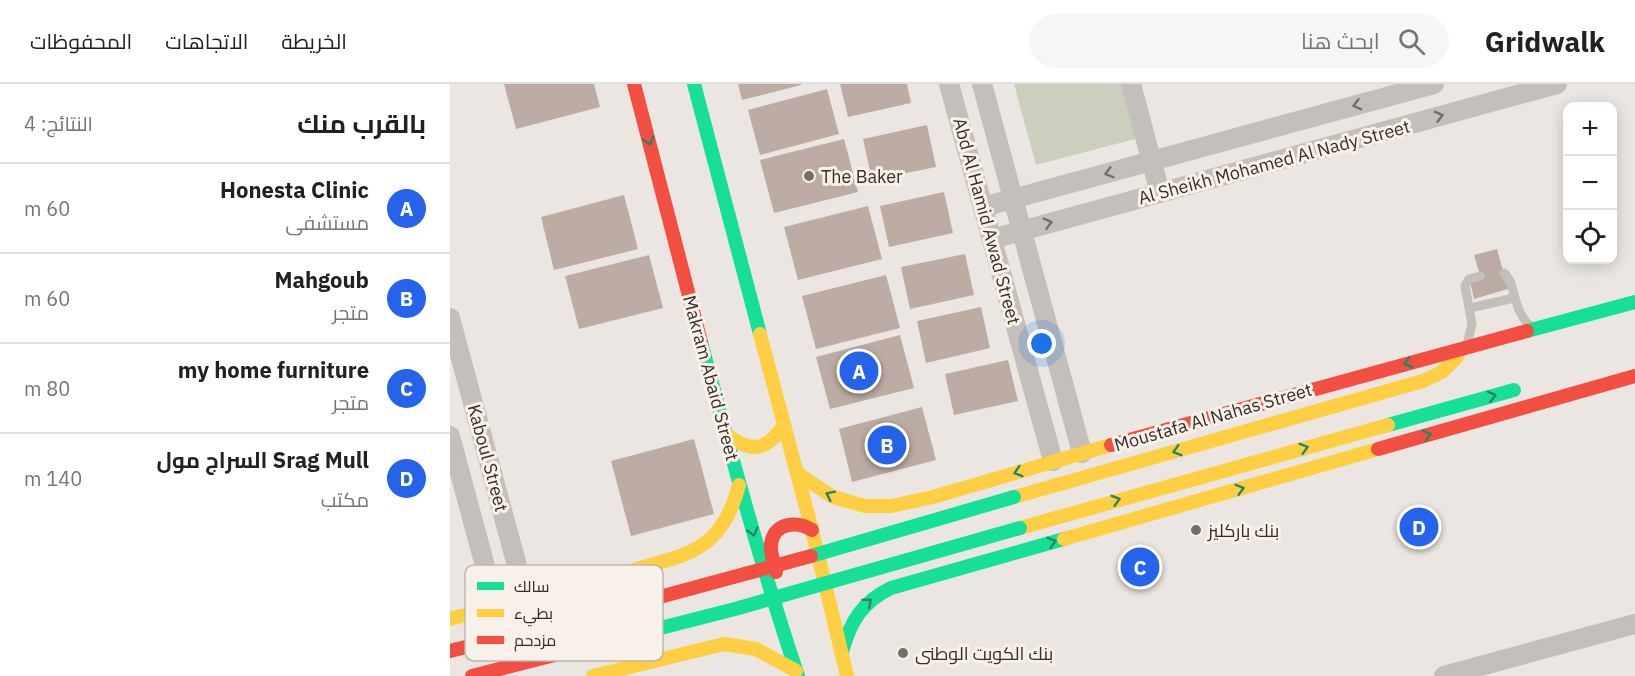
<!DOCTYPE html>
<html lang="ar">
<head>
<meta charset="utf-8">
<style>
	:root { --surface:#fff; --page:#f6f6f6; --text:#202124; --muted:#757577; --line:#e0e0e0; --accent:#2563eb }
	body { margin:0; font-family:"IBM Plex Sans",Cairo,sans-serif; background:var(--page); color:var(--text); direction:rtl }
	.controls { position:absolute; right:18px; top:18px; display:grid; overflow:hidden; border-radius:12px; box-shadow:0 3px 15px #0003 }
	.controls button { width:54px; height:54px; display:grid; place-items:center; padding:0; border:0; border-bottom:2px solid var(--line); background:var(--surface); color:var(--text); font:30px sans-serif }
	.you { position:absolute; left:592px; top:260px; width:21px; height:21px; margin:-15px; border:4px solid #fff; border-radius:50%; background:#1a73e8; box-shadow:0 0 0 9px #1a73e833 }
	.badge { display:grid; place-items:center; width:39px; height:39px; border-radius:50%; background:var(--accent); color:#fff; font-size:20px; font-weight:700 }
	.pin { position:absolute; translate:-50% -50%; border:3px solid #fff; box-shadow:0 2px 6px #0006 }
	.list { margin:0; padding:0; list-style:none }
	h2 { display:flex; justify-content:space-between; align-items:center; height:78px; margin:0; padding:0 24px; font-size:26px }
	h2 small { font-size:20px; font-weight:400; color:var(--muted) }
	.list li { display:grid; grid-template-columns:39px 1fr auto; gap:18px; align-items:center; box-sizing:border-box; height:90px; padding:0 24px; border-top:2px solid var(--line) }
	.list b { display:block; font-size:22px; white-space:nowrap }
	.list p { margin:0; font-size:20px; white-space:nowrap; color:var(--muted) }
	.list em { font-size:20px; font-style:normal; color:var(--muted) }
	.icon { flex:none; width:33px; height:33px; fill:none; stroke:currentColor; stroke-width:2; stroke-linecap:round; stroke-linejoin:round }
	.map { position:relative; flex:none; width:1185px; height:592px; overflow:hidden; direction:ltr }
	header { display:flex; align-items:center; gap:36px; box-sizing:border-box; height:84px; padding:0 30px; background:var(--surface); border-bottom:2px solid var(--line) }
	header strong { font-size:28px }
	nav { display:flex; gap:33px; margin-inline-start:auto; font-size:21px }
	.search { width:420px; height:54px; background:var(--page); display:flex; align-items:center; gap:15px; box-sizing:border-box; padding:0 21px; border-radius:33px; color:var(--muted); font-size:22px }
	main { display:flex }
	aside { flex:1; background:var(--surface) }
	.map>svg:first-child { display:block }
	.green { fill:#cccfbd }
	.building { fill:#bdaca4 }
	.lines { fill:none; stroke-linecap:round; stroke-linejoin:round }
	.lane { stroke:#c4bfba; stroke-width:9 }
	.street { stroke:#c4bfba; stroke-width:20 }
	.fast { stroke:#16e098; stroke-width:14 }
	.slow { stroke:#ffcf43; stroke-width:14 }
	.jam { stroke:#f24e42; stroke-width:14 }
	.fast-bridge { stroke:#16e098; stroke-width:14 }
	.jam-bridge { stroke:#f24e42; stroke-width:14 }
	.oneway { stroke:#756f6a }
	.oneway2 { stroke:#268660 }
	.poi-dot { fill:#756e69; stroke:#f8f1e9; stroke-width:2 }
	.labels { text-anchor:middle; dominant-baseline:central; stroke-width:6; stroke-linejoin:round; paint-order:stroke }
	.street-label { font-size:18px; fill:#352d29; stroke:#f8f1e9 }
	.poi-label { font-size:18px; fill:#352d29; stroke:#f8f1e9; text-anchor:start }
	.key { fill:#f8f1e9; stroke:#beb6af; stroke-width:1.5 }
	.key-label { font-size:16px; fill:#352d29 }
</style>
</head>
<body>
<header>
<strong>Gridwalk</strong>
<div class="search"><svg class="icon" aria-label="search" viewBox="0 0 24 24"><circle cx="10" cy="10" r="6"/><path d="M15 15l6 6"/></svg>ابحث هنا</div>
<nav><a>الخريطة</a><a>الاتجاهات</a><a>المحفوظات</a></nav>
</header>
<main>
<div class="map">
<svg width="1185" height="592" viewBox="0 0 1185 592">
	<rect width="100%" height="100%" fill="#ebe6e1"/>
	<!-- green -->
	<path class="green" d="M564,0H690L704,50L586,81Z"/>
	<!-- building -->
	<g class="building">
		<path d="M54,0H144L150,23L66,45Z"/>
		<path d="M288,0H351V1L292,16Z"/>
		<path d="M390,0H457L461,19L398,33Z"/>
		<path d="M377,5L389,50L310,71L298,26Z"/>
		<path d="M477,41L486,83L422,96L413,55Z"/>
		<path d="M394,55L408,108L324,129L310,76Z"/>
		<path d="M494,108L503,149L439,163L430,122Z"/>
		<path d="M174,111L188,165L104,186L91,133Z"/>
		<path d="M418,122L432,175L348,196L334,143Z"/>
		<path d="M1047,165L1058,205L1024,215L1020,198L1031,195L1024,171Z"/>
		<path d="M515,170L524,211L460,225L451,183Z"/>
		<path d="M199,171L213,224L129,245L115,192Z"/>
		<path d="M436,191L450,244L366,265L352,212Z"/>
		<path d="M531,223L540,264L476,279L467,237Z"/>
		<path d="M450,251L464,304L380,325L366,273Z"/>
		<path d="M558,276L568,317L504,331L495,290Z"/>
		<path d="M472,323L486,376L402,398L389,345Z"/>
		<path d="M244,355L264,430L181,452L161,377Z"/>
	</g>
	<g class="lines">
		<!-- lane -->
		<g class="lane">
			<path d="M1054,189C1066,199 1062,224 1079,241"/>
			<path d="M1020,224L1064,214"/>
			<path d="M1018,257L1022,240L1015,202L1019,195L1030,192"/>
		</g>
		<!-- street -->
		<g class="street">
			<path d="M499,0L603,377"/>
			<path d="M532,0L632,369"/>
			<path d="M681,0L710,109"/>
			<path d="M533,123L984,0"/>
			<path d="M542,155L1107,0"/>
			<path d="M0,234L76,515"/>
			<path d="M0,352L46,523"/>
			<path d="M994,592L1185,540"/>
		</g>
		<!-- fast -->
		<g class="fast">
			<path d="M244,0L310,250"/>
			<path d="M1077,247L1185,218"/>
			<path d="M251,258C281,370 311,482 348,592"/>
			<path d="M938,341L1064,306"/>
			<path d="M392,568C400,538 412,518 441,504L614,455"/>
		</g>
		<!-- slow -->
		<g class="slow">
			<path d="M310,250L362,446L397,592"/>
			<path d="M276,350C300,369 316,368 333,342"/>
			<path d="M347,389L383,413L415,422H441L483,413L661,361"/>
			<path d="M564,413L973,297L992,288L1007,273"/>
			<path d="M570,444L938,341"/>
			<path d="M614,455L928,365"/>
			<path d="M0,535C64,518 128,503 191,484C212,477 237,473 255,459C274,445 283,424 289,401"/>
			<path d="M143,592L274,560L306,565L346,587"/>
		</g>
		<!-- jam -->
		<g class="jam">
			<path d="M184,0L251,258"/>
			<path d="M661,361L1077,247"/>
			<path d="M928,365L1185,292"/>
			<path d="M326,488C324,479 320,469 321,460C324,438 347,437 362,446"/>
			<path d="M0,567L132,534"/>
			<path d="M22,592L140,562"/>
		</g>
		<!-- fast-bridge -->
		<g class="fast-bridge">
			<path d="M361,472L564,413"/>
			<path d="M140,562L285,525L570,444"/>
		</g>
		<!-- jam-bridge -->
		<path class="jam-bridge" d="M132,534L361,472"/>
	</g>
	<!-- one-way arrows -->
	<defs><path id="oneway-chevron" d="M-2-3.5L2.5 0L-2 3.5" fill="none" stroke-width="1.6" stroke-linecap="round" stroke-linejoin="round" transform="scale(1.5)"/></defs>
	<g class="oneway">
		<use href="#oneway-chevron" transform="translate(907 21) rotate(165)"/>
		<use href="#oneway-chevron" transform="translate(989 32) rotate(-15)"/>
		<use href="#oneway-chevron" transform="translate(659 89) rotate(164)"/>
		<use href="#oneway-chevron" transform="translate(598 139) rotate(-15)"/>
	</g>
	<g class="oneway2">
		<use href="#oneway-chevron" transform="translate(199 57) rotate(75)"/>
		<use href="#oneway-chevron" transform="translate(958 279) rotate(164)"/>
		<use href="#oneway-chevron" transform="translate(1042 312) rotate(-14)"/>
		<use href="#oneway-chevron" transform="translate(977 351) rotate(-16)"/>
		<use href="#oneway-chevron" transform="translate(854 364) rotate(-16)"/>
		<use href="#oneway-chevron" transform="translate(727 367) rotate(164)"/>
		<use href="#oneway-chevron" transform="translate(568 388) rotate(163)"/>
		<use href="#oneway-chevron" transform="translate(790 405) rotate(-16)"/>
		<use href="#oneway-chevron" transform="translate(380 411) rotate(-154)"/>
		<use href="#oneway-chevron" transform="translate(666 416) rotate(-16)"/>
		<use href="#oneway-chevron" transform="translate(303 448) rotate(74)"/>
		<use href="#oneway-chevron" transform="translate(602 458) rotate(-16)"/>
		<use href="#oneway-chevron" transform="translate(418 518) rotate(-40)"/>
	</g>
	<!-- markers -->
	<g class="poi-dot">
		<circle cx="359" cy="92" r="6"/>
		<circle cx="746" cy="446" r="6"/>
		<circle cx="453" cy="569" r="6"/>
	</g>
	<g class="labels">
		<!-- street labels -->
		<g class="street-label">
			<text transform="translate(824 78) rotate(-15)">Al Sheikh Mohamed Al Nady Street</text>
			<text transform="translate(537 137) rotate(75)">Abd Al Hamid Awad Street</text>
			<text transform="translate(261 294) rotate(75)">Makram Abaid Street</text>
			<text transform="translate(763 333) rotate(-16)">Moustafa Al Nahas Street</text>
			<text transform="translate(38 374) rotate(75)">Kaboul Street</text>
		</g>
		<!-- poi labels -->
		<g class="poi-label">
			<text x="371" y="92">The Baker</text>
			<text x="758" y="446">بنك باركليز</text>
			<text x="465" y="569">بنك الكويت الوطنى</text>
		</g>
	</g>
	<!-- legend -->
	<rect x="15" y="481" width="198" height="96" rx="9" class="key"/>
	<rect x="27" y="498" width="27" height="8" fill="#16e098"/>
	<rect x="27" y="525" width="27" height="8" fill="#ffcf43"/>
	<rect x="27" y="552" width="27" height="8" fill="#f24e42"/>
	<g class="key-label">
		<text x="64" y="508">سالك</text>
		<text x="64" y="535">بطيء</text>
		<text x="64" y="562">مزدحم</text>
	</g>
</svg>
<div class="controls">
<button>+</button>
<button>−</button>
<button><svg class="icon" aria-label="locate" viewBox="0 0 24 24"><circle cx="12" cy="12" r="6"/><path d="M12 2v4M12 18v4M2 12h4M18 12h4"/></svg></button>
</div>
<div class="you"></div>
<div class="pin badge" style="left:409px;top:287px">A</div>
<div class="pin badge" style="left:437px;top:361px">B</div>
<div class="pin badge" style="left:690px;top:483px">C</div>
<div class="pin badge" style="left:969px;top:443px">D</div>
</div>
<aside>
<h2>بالقرب منك<small>النتائج: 4</small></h2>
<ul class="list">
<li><span class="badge">A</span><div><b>Honesta Clinic</b><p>مستشفى</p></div><em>60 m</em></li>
<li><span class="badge">B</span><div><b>Mahgoub</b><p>متجر</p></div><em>60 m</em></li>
<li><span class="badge">C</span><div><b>my home furniture</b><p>متجر</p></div><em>80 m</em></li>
<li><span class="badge">D</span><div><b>Srag Mull السراج مول</b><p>مكتب</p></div><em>140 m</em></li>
</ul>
</aside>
</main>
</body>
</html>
